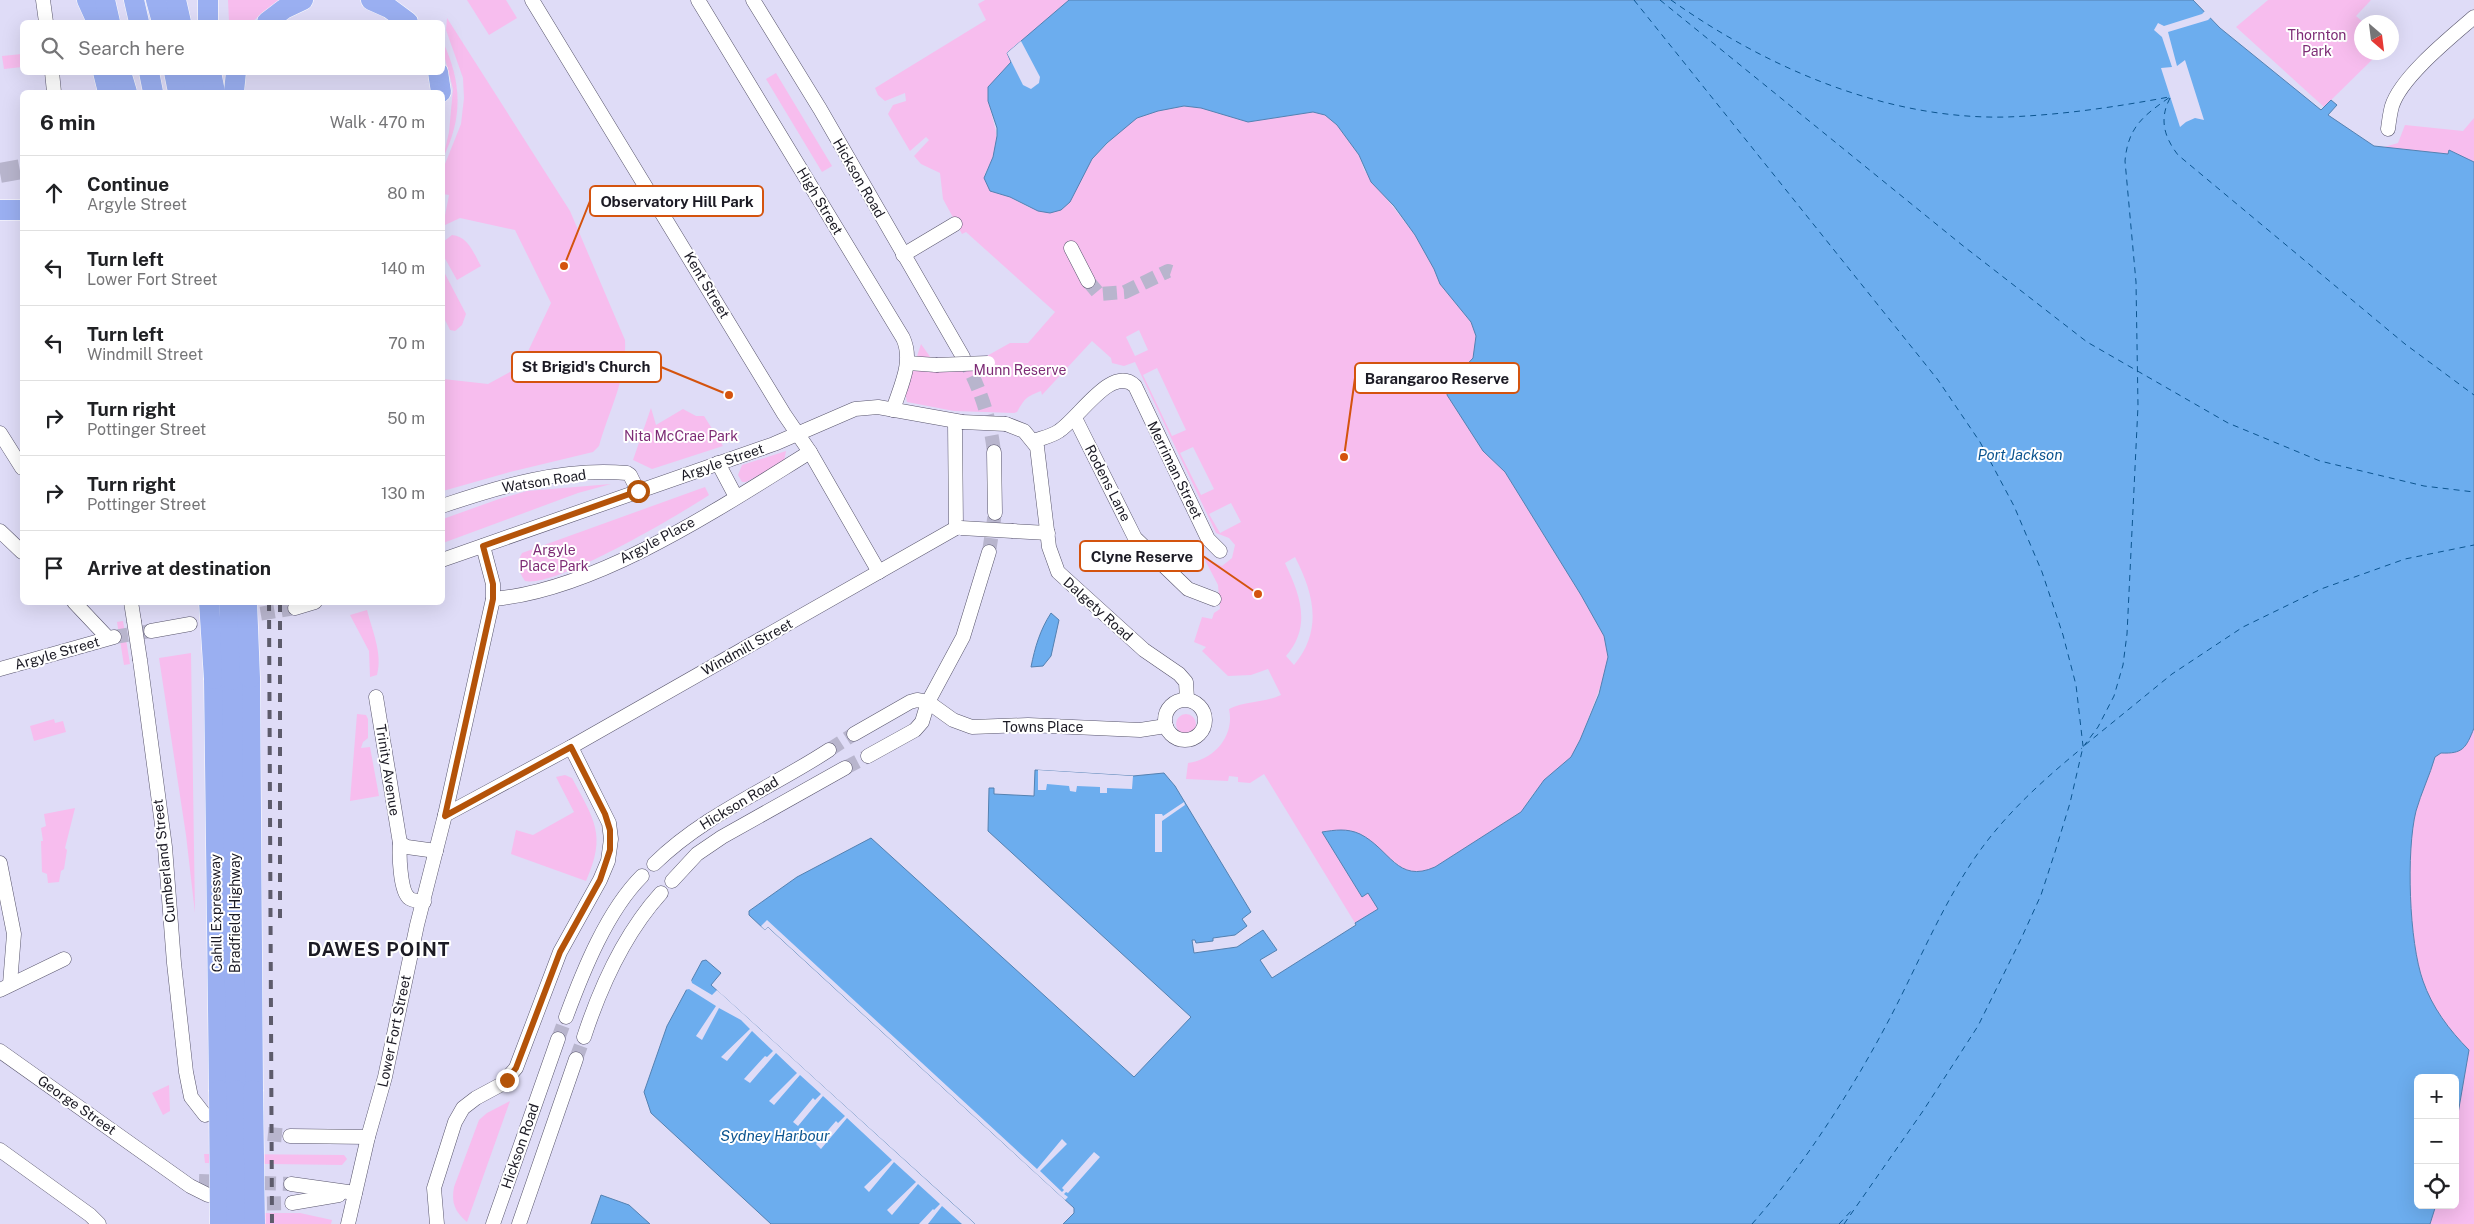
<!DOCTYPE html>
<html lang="en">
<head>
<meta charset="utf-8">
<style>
	:root { --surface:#fff; --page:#f6f6f6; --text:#202124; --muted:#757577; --line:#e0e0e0 }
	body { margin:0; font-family:"Public Sans",sans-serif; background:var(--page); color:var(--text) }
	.controls { position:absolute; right:15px; bottom:15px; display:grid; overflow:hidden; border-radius:8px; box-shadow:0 5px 20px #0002 }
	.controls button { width:45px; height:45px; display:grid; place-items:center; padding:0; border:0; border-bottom:1px solid var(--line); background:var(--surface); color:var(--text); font:25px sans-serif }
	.compass { position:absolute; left:2354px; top:15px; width:45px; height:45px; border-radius:50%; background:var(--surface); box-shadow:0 5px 20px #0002; rotate:152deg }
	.stop { position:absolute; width:15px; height:15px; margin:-11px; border:4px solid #b45309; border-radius:50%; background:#fff }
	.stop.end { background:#b45309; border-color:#fff; box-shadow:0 1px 5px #0008 }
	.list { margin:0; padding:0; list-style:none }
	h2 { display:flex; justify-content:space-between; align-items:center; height:65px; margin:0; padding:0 20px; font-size:21px }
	h2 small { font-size:16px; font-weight:400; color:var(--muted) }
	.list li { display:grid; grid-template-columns:32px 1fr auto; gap:15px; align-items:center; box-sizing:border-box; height:75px; padding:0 20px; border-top:1px solid var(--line) }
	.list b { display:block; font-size:19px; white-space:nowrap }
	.list p { margin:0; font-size:16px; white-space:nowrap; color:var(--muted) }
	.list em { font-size:16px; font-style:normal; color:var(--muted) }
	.icon { flex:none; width:28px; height:28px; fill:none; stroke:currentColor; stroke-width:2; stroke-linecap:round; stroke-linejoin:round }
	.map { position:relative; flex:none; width:2474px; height:1224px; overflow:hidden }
	.search { position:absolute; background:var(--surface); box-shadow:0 5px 20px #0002; left:20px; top:20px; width:425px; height:55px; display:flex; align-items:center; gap:12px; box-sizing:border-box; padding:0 18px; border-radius:8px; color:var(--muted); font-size:19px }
	.panel { position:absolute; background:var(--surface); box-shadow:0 5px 20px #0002; left:20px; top:90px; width:425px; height:515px; border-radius:8px }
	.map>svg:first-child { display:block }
	.green { fill:#f7bdee; fill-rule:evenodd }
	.water { fill:#6cadee; stroke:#5481b1 }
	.pier { fill:#dfdcf7 }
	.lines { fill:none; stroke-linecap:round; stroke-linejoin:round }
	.ferry { stroke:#0c5590; stroke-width:1; stroke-dasharray:6 5; stroke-linecap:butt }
	.minor-tunnel { stroke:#b8b5cd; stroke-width:14; stroke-dasharray:14 7; stroke-linecap:butt }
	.highway-tunnel { stroke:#b8b5cd; stroke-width:20; stroke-dasharray:20 10; stroke-linecap:butt }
	.minor-casing { stroke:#58556c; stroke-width:15 }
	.highway-casing { stroke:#fff; stroke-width:21 }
	.minor { stroke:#fff; stroke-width:14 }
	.highway { stroke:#9aaff1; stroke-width:20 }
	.rail { stroke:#5d5b6b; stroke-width:4; stroke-dasharray:9 9; stroke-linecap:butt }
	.minor-bridge-casing { stroke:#58556c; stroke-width:15; stroke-linecap:butt }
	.highway-bridge-casing { stroke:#fff; stroke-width:21; stroke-linecap:butt }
	.minor-bridge { stroke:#fff; stroke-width:14 }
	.highway-bridge { stroke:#9aaff1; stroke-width:20 }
	.route { stroke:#b45309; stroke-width:6 }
	.labels { text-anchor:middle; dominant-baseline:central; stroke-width:4; stroke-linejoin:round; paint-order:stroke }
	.park-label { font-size:14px; fill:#7e2c76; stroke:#fff }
	.street-label { font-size:14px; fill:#1b1a24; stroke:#fff }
	.water-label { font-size:15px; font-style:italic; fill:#0c5590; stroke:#fff }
	.district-label { font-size:19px; font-weight:bold; letter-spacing:1px; fill:#1b1a24; stroke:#fff }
	.leader { fill:none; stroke:#d4530e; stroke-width:2 }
	.callout-dot { fill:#d4530e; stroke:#fff; stroke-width:2 }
	.callout { fill:#fff; stroke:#d4530e; stroke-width:2 }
	.callout-label { font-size:15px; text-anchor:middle; font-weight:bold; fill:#1b1a24 }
</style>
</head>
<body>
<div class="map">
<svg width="2474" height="1224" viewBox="0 0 2474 1224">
	<rect width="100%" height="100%" fill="#dfdcf7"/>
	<!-- green -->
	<g class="green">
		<path d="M228,0H279L252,22H229Z"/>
		<path d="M467,0H506L517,18L489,35Z"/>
		<path d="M985,0H1069L1007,53L1011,62L988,88C987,122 1010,137 985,173L990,191L1010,197L1030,208L1070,202L1092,159L1122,129L1137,118L1158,111L1184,106L1201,108L1248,122L1313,112L1325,115L1337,125L1359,155L1364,170L1415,235L1434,269L1440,284L1471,322L1476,336L1473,358L1448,395L1483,451L1505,472L1581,595L1604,636L1608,657L1604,677L1580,740L1571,757L1533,794L1521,812L1435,867L1424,872H1407L1360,834L1322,832L1362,897L1368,893L1378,909L1355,923L1264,774L1250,783L1238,782V777L1229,776L1228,781L1186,779L1188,763C1214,760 1235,736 1229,709C1245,701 1264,703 1281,695L1268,669L1251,675L1228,676L1202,651L1206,647L1194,642L1202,617L1212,619L1214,613L1220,609L1218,585L1204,558L1222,566L1232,558L1235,545L1229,538L1216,533L1135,362L1124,366L1112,363L1111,358L1092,341L1042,395L1041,391C1026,397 1025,398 1017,412L1014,413L954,411L907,402L905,393L921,344L931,358L985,357L1010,343H1028L1055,312L966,232L962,234L943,199L940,173L921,164L914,156L929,140L926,137L910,151L888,114L893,105L906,101L905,93L885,101L878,95L875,88L986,20L978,4ZM1139,330L1148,350L1135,356L1126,337ZM1157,368L1186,430L1172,436L1143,375ZM1193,447L1214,489L1201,495L1180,453ZM1231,503L1241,522L1220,533L1209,514ZM1295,557C1314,594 1323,630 1294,665L1286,656C1312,626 1300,595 1285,563Z"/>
		<path d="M2268,0H2371L2356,16L2363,22L2362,52L2379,53L2324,107L2236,27Z"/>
		<path d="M447,18L570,211L625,340C627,379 609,410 599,446L593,452L510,472L443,491V379L488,384L521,366L551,303L515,230L460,218L443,226L449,195L443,194V169L461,124L464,98L463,78L446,30Z"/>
		<path d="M443,42C462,83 463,118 443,158L449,132L453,89L443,51Z"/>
		<path d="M22,54V67L4,69L2,56Z"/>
		<path d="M776,73L832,166L822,172L766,79Z"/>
		<path d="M2474,118V162L2449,150L2448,154L2384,147L2398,143L2405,125L2463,131Z"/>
		<path d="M452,235C468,236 474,254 481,266L457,280L443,255V242Z"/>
		<path d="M442,268L466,314L462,325L455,331L450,330L443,316Z"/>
		<path d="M651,408L656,425L683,409L696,416H704L723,446L652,469L633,460Z"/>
		<path d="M786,451L784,462L746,482H742L738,475L742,465Z"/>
		<path d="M611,484L578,493L443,543V519L499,499L527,491Z"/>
		<path d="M705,487L709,495C679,515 555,588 525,581C518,571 516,563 522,553Z"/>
		<path d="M367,610C372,630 383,654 377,675L370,677L369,651L350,615Z"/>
		<path d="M123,621L130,664L124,665L117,622Z"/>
		<path d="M191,653L195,913L186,835L159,658Z"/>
		<circle cx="1186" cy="724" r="10"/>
		<path d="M357,714L366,715L368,719V738L363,742L361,748L370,747L379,796L350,801Z"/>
		<path d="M54,719L55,723L63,721L66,732L34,741L30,726Z"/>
		<path d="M2474,728V1224H2430L2436,1205H2455V1131L2469,1050C2449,1030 2432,1007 2423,981C2409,942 2406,851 2416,811C2421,793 2430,775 2435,757L2441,753C2463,754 2466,748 2474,728Z"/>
		<path d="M565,775L572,778C594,820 607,834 586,881L511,854L516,830L533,835L574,812L556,777Z"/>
		<path d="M75,808L65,848L67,850L64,869L61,871L59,882L48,883L47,874L42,872L41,841H43L41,828L46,826L44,814Z"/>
		<path d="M169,1085L170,1111L163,1115L152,1093Z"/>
		<path d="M510,1101L467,1222C455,1212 451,1203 454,1187L479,1120L487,1113Z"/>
		<path d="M204,1154L344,1155L347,1159L342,1165L205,1163Z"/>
		<path d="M251,1213H300L332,1220L331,1224H249Z"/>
	</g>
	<!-- water -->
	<g class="water">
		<path d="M1069,0H2193L2220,28L2321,110L2331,100L2337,105L2328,115L2374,146L2448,154L2449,150L2474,162V728C2466,748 2463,754 2441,753L2435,757C2430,775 2421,793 2416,811C2406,851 2409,942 2423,981C2432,1007 2449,1030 2469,1050L2455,1131V1078H2418V1205H2436L2430,1224H1063L1074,1213V1208L768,927L765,930L749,915V911L797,877L871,838L1134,1077L1191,1017L988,831L989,788H994V794L1034,796L1035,770L1133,776L1164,773L1175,786L1251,912L1242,919L1247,926L1235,935L1213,938V941L1196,943L1195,940H1192L1194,953L1237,947L1263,930L1277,950L1260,960L1272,978L1356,925L1355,923L1378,909L1368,893L1362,897L1322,832C1335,830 1347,828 1360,834C1390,849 1397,884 1435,867L1521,812L1544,780L1571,757L1580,740L1599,694L1608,657L1604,636L1581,595L1505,472L1483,451L1447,395L1448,385L1473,358L1476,336L1471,322L1440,284L1434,269L1415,235L1394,206L1371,182L1359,155L1337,125L1325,115L1313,112L1248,122L1201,108L1184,106L1158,111L1137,118L1107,143L1092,159L1070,202L1061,210L1050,213L1038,211L1010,197L990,191L984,178L993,157L997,136V128L988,101V87L1011,62L1007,53Z"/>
		<path d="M1051,613L1059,620L1051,656L1043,666L1031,667C1035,647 1040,630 1051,613Z"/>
		<path d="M706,960L721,973L711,985L975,1224H771L651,1113L644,1092L667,1026L702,961Z"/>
		<path d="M601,1195L629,1205L650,1224H591Z"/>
	</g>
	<!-- pier -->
	<g class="pier">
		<path d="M2205,11L2211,17L2208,20L2168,32L2177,66L2185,60L2204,120L2195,118L2186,122L2180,127L2161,68L2172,67L2162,37L2154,30L2158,23L2164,26L2202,14Z"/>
		<path d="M1021,41L1040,77L1039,83L1031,89L1023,85L1007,53Z"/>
		<path d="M1038,770L1133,776L1132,789L1107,788V793H1100V787L1077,786L1076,792L1070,791L1069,786L1047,784L1046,790H1038Z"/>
		<path d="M1184,802L1185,805L1162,821V852H1155V814H1162L1163,816Z"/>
		<path d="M767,920L1037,1169L1062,1139L1067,1144L1040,1171L1062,1192L1064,1190L1062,1188L1094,1152L1100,1157L1068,1193L1066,1192L1064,1194L1068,1197L1065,1200L768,927L765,930L761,926Z"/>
		<path d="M691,979L692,983L712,995L717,990L975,1224H962L942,1206L928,1224H919L933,1209L934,1210L940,1204L918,1184L892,1215L887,1210L916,1182L894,1162L869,1192L864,1187L892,1160L847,1118L821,1149L816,1144L836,1121L838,1123L845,1116L823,1096L798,1126L793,1122L813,1098L815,1100L821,1094L800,1075L774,1105L769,1101L797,1073L776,1053L750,1083L744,1079L765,1056L767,1057L773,1051L752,1031L727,1061L721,1057L750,1029L741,1020L719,1008L702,1040L696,1036L716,1006L689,989L685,990Z"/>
	</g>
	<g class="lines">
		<!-- ferry -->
		<g class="ferry">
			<path d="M1634,0L1938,380L1980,442L2014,506L2042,572L2063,635L2076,685L2083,746"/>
			<path d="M1660,0L1962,245L2087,342L2228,423L2320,461L2424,486L2474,492"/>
			<path d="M1671,0C1767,68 1887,120 2007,117C2061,115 2116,107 2169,97"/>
			<path d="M2170,98C2159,119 2164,137 2178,155L2405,344L2474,395"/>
			<path d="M2085,745L2172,674L2243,627L2321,589L2405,559L2474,545"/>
			<path d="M1752,1224C1805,1164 1854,1087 1891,1016C1918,964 1941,908 1974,859C2004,815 2042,781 2082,748"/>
			<path d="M1839,1224L1853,1209"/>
			<path d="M1844,1224L1923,1111L1978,1026L2021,939L2041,895L2055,852L2070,803L2083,747L2098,727L2114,696L2123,665L2127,634L2138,406L2136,282L2125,161C2128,127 2143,116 2170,97"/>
		</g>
		<!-- minor-tunnel -->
		<g class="minor-tunnel">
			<path d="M1088,281L1099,294L1125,292L1168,271L1171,272"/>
			<path d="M963,357C980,388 990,417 994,452"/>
			<path d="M989,552L995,513"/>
			<path d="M240,617L295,608"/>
			<path d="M114,637L151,631"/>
			<path d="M829,750L854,734"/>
			<path d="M845,768L868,756"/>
			<path d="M558,1039L566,1017"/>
			<path d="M576,1059L584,1037"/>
			<path d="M247,1132L290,1136"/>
			<path d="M199,1181L291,1184"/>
			<path d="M246,1204L292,1203"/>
		</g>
		<!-- highway-tunnel -->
		<path class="highway-tunnel" d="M0,173L22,169"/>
		<!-- minor casing -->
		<g class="minor-casing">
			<g id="minor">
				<path d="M43,0L46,22"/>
				<path d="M532,0L784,414L810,452L879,572"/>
				<path d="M698,0L903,338C914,362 900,387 893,410"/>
				<path d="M753,0L820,109L963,357"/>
				<path d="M52,72L54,92"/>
				<path d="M2388,129C2389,121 2390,113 2392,106C2401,77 2451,37 2474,17"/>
				<path d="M1071,248L1088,281"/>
				<path d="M903,255L955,224"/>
				<path d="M908,363L936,365"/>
				<path d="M1075,418L1135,538L1188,589L1214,599"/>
				<path d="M955,422L956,528"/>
				<path d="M1006,424L1024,431L1037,447L1049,547L1058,572L1144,650L1179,674L1186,682L1187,699"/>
				<path d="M0,433L22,468"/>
				<path d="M1034,441C1042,438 1052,436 1059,431C1080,417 1112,364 1135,386L1208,539L1220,551"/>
				<path d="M994,452L995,513"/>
				<path d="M718,463L736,497"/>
				<path d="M442,506C501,486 564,467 627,473L630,475L638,491"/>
				<path d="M0,531L22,552"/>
				<path d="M1013,531L1048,533"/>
				<path d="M442,560L774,444L855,409L878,407L962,422"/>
				<path d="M493,599C598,590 721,507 810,452"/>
				<path d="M74,602L108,638"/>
				<path d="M131,602L134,621"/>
				<path d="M295,608L315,602"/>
				<path d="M151,631L190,624"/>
				<path d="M140,660L165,847L174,963L186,1072L191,1097L205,1115"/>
				<path d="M0,669L114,637"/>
				<path d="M376,697L400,843C399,854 400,891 409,898C412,901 419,901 424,902"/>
				<circle cx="1185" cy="720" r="20"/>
				<path d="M928,702L953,720L972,727L1028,725L1140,730L1166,726"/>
				<path d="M854,734L910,702L917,700L928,702"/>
				<path d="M868,756L915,730L922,722L928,702L963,637L989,552"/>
				<path d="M445,815L571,747L956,528"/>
				<path d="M400,843L407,847L436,851"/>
				<path d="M0,863L14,934L10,984"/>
				<path d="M654,864C705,814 771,788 829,750"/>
				<path d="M672,881L697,854L722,837L845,768"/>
				<path d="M0,990L64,959"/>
				<path d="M566,1017C583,971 607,911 642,876"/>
				<path d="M584,1037C601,985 624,934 661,893"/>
				<path d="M0,1051L190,1186L208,1195"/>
				<path d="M290,1136L368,1137"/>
				<path d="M0,1150L90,1215L99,1224"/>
				<path d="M291,1184L355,1193"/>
				<path d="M292,1203L339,1195"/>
				<path d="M348,1224L368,1137L385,1077L417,925L445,815L493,599V584L483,546"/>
				<path d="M437,1224L434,1188L455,1122L463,1108L476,1098L502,1084L516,1068L560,952L600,880L608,861L611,839L609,823L571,747"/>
				<path d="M493,1224L558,1039"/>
				<path d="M519,1224L576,1059"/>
			</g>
		</g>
		<!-- highway casing -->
		<g class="highway-casing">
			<g id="highway">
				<path d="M87,0L97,22"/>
				<path d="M105,0L110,22"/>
				<path d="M134,0L139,22"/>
				<path d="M156,0L162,22"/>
				<path d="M176,0L181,22"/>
				<path d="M208,0V22"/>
				<path d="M371,0L389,8L408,22"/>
				<path d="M267,22L284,9L303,0"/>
				<path d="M103,72L108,92"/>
				<path d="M121,72L127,92"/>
				<path d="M149,72L153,92"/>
				<path d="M174,72L178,92"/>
				<path d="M192,72L196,92"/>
				<path d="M211,72L215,92"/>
				<path d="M438,72L441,92"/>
				<path d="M234,92L236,72"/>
				<path d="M0,210H22"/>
				<path d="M250,678L253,1090"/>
				<path d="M214,679L219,1090"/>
				<path d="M232,680L236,1090"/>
			</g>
		</g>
		<!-- minor -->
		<use href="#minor" class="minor"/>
		<!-- highway -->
		<use href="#highway" class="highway"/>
		<!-- rail -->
		<g class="rail">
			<path d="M269,602L272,1224"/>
			<path d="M280,918V602"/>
		</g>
		<!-- minor-bridge casing -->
		<g class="minor-bridge-casing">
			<g id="minor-bridge">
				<path d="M936,365L988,363"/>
				<path d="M962,422L1006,424"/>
				<path d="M961,528L1013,531"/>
				<path d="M134,621L140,660"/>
			</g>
		</g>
		<!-- highway-bridge casing -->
		<g class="highway-bridge-casing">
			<g id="highway-bridge">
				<path d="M209,602L214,679"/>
				<path d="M229,602L232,680"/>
				<path d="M247,602L250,678"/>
				<path d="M219,1090L220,1224"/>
				<path d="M236,1090L237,1224"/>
				<path d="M253,1090L255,1224"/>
			</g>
		</g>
		<!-- minor-bridge -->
		<use href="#minor-bridge" class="minor-bridge"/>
		<!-- highway-bridge -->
		<use href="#highway-bridge" class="highway-bridge"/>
	</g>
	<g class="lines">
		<!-- route -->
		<path class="route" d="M507,1080L516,1068L560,952L600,880L610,850V830L605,814L571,747L445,816L493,599V584L483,546L638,491"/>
	</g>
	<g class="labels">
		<!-- park labels -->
		<g class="park-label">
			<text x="2317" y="35">Thornton<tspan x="2317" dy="16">Park</tspan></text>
			<text x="1020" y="370">Munn Reserve</text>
			<text x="681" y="436">Nita McCrae Park</text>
			<text x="554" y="550">Argyle<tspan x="554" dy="16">Place Park</tspan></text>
		</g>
		<!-- street labels -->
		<g class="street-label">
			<text transform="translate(859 178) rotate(60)">Hickson Road</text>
			<text transform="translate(820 201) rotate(59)">High Street</text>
			<text transform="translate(707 285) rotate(59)">Kent Street</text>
			<text transform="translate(722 462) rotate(-19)">Argyle Street</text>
			<text transform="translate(1175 470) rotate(64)">Merriman Street</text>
			<text transform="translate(544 481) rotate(-9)">Watson Road</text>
			<text transform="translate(1108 483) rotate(63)">Rodens Lane</text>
			<text transform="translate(657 540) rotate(-28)">Argyle Place</text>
			<text transform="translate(1098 609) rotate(42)">Dalgety Road</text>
			<text transform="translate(747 647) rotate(-29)">Windmill Street</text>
			<text transform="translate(57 653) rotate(-16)">Argyle Street</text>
			<text x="1043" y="727">Towns Place</text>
			<text transform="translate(388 770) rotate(81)">Trinity Avenue</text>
			<text transform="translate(739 803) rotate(-31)">Hickson Road</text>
			<text transform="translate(164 861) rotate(-96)">Cumberland Street</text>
			<text transform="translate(216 913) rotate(-91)">Cahill Expressway</text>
			<text transform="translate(235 913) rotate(-90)">Bradfield Highway</text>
			<text transform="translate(394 1031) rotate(-78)">Lower Fort Street</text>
			<text transform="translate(77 1105) rotate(35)">George Street</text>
			<text transform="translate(520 1146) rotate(-71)">Hickson Road</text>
		</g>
		<!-- water labels -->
		<g class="water-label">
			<text x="2020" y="454">Port Jackson</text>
			<text x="775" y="1135">Sydney Harbour</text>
		</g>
		<!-- district labels -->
		<g class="district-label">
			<text x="379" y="949">DAWES POINT</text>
		</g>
	</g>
	<!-- callouts -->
	<path class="leader" d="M564 266L590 201M729 395L661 367M1344 457L1355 378M1258 594L1203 556"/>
	<g class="callout-dot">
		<circle cx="564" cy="266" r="5"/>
		<circle cx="729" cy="395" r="5"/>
		<circle cx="1344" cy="457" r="5"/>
		<circle cx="1258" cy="594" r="5"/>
	</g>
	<g class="callout">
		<rect x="590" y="186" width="173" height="30" rx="5"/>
		<rect x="512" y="352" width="149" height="30" rx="5"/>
		<rect x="1355" y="363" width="164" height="30" rx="5"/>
		<rect x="1080" y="541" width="123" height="30" rx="5"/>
	</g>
	<g class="callout-label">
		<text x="677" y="207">Observatory Hill Park</text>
		<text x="586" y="372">St Brigid's Church</text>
		<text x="1437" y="384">Barangaroo Reserve</text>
		<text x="1142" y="562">Clyne Reserve</text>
	</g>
</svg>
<div class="controls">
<button>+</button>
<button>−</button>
<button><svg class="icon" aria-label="locate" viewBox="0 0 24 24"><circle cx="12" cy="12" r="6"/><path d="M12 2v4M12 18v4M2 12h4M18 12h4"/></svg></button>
</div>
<svg class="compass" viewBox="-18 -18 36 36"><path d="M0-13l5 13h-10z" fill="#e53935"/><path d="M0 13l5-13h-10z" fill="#757577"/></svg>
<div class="stop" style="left:638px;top:491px"></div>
<div class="stop end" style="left:507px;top:1080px"></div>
<div class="search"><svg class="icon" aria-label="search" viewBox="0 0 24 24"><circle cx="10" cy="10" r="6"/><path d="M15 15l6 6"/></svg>Search here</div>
<section class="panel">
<h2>6 min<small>Walk · 470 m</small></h2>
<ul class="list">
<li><svg class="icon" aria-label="ahead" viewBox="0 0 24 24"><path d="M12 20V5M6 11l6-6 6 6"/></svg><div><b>Continue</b><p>Argyle Street</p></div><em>80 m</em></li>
<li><svg class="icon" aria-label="left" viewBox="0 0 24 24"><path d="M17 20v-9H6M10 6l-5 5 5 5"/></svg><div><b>Turn left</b><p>Lower Fort Street</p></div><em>140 m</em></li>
<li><svg class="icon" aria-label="left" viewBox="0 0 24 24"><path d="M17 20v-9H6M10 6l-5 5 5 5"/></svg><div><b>Turn left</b><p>Windmill Street</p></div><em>70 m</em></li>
<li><svg class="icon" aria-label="right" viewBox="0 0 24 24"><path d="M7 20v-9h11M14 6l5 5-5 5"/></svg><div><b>Turn right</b><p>Pottinger Street</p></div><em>50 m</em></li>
<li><svg class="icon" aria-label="right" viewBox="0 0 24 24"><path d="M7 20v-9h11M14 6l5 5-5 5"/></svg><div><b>Turn right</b><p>Pottinger Street</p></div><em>130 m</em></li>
<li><svg class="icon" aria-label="arrive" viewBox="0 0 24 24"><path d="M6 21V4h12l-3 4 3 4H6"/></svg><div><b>Arrive at destination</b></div></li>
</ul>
</section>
</div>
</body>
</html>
